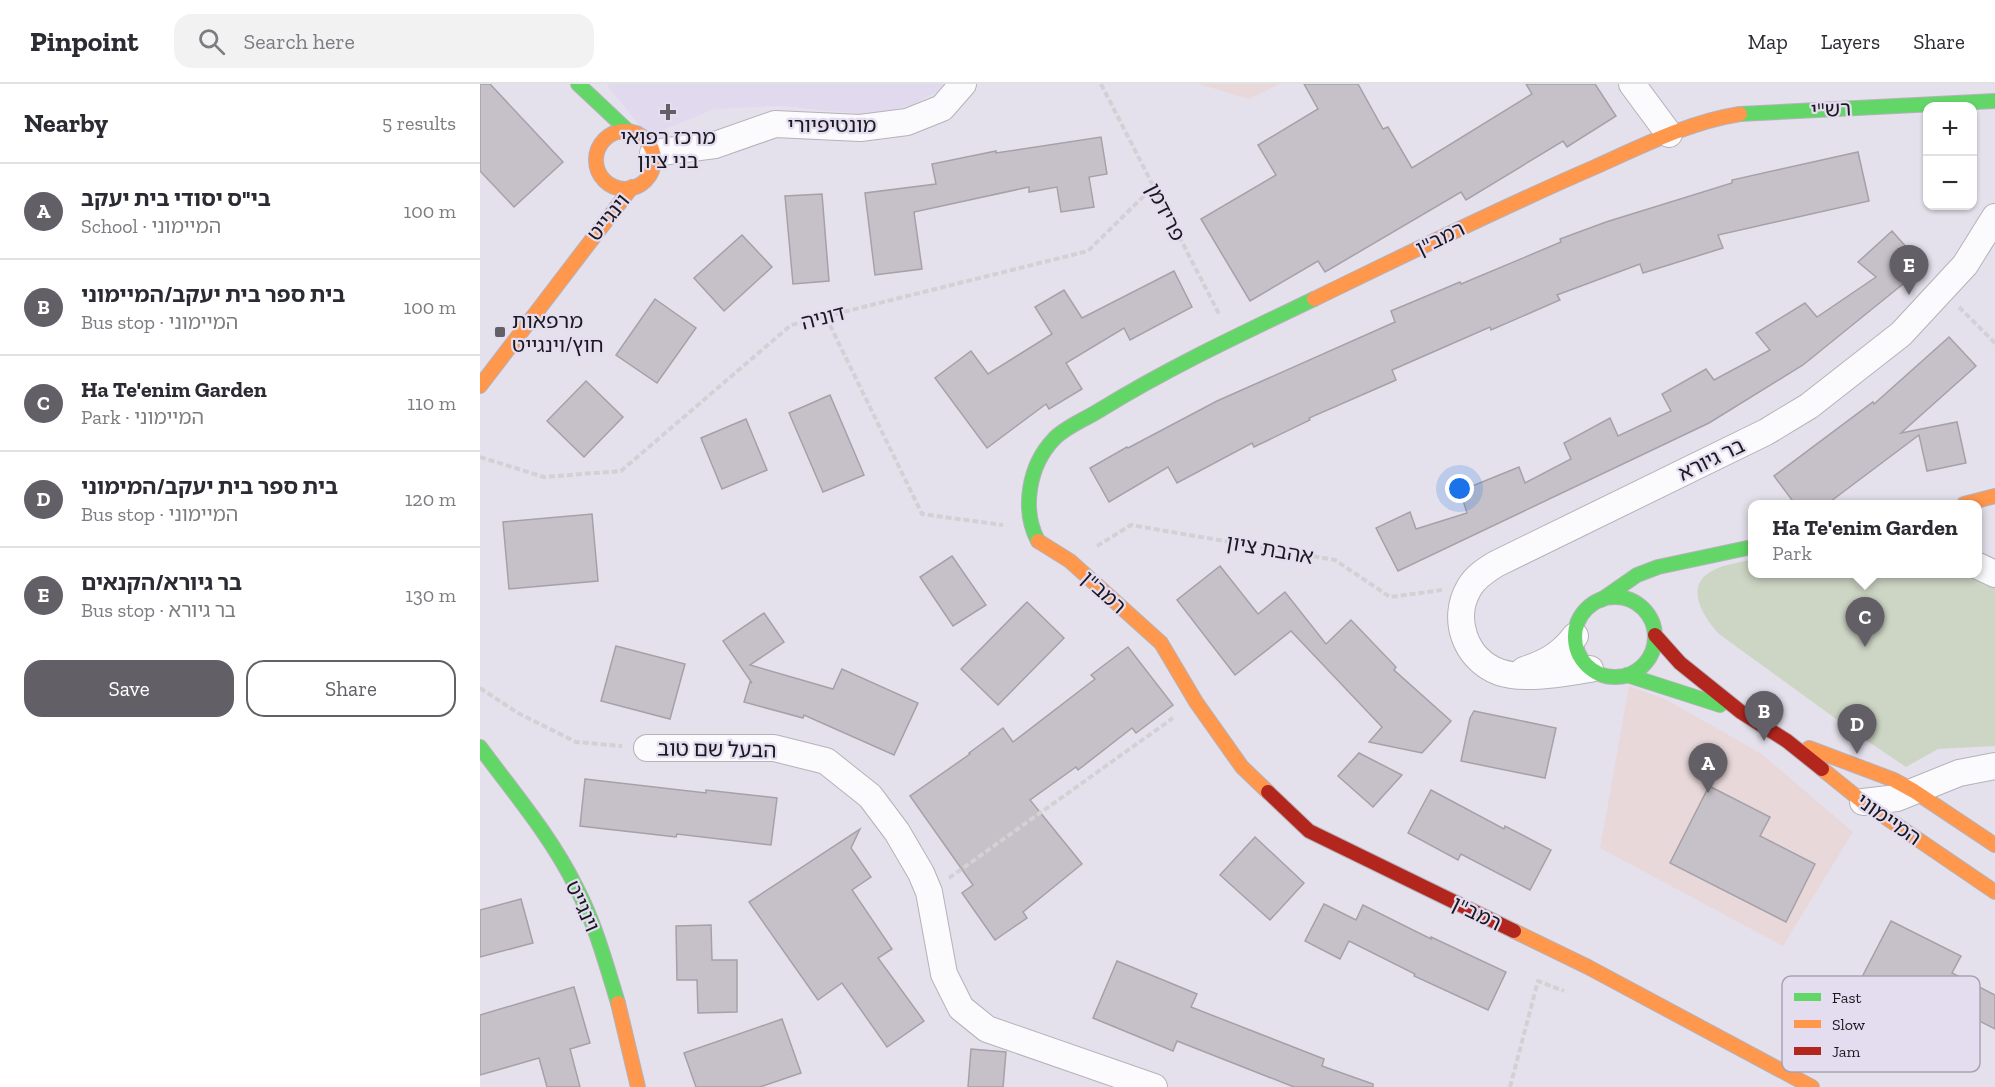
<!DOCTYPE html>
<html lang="en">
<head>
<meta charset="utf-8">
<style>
	:root { --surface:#fff; --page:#f2f2f3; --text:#2b2b33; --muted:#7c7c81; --line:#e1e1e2; --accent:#625f67 }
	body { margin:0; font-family:"Zilla Slab","Noto Sans Hebrew",serif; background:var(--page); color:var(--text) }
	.controls { position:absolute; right:18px; top:18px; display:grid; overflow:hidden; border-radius:12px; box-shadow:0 2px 4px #0004 }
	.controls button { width:54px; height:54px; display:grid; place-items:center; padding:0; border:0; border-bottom:2px solid var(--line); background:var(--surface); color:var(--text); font:30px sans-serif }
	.you { position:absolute; left:980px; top:405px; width:21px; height:21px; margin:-15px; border:4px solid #fff; border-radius:50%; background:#1a73e8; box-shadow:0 0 0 9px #1a73e833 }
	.badge { display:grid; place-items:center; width:39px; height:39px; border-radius:50%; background:var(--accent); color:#fff; font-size:20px; font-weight:700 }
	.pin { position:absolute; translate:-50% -50px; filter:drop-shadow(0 2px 3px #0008) }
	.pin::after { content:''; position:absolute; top:32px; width:21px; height:18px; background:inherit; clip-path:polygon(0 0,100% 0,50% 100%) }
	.popup { position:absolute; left:1268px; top:416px; width:234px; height:78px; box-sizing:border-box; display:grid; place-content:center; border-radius:12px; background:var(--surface); filter:drop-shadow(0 2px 4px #0005); font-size:20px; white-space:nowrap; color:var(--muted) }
	.popup b { font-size:22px; color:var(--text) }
	.popup::after { content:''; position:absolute; left:50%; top:100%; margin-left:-12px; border:12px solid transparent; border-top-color:var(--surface) }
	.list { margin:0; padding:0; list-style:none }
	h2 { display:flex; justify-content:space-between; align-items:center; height:78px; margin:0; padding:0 24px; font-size:26px }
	h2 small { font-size:20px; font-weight:400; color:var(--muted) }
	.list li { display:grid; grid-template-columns:39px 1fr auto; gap:18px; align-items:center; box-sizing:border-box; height:96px; padding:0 24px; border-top:2px solid var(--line) }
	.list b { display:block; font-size:22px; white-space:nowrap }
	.list p { margin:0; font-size:20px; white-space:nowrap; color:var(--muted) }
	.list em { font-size:20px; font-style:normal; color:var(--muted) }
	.actions { display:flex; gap:12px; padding:18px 24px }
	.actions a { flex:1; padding:14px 0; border:2px solid var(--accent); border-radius:18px; text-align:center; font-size:21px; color:var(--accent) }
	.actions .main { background:var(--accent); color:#fff }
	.icon { flex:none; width:33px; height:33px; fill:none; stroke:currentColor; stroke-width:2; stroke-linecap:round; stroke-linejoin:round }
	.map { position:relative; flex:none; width:1515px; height:1003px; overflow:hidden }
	header { display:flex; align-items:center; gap:36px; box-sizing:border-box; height:84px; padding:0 30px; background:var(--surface); border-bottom:2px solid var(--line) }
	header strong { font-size:28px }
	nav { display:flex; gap:33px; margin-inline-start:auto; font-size:21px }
	.search { width:420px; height:54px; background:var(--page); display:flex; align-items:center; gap:15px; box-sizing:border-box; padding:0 21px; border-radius:18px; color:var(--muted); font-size:22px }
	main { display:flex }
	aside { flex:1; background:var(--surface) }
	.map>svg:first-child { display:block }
	.built { fill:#e1daee }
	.education { fill:#e8d8d9 }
	.green { fill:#cdd5c4 }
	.building { fill:#c6c1c8; stroke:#a5a1a7; stroke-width:1.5 }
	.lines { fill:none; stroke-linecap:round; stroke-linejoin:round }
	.street-casing { stroke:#b5b2ba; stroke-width:28 }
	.fast-casing { stroke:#b5b2ba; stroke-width:16 }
	.slow-casing { stroke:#b5b2ba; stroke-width:16 }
	.jam-casing { stroke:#b5b2ba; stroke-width:16 }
	.path { stroke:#d2d1d4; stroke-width:4; stroke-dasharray:6 3; stroke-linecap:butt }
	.street { stroke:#fbfafc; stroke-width:26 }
	.fast { stroke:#63d668; stroke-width:14 }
	.slow { stroke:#ff974d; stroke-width:14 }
	.jam { stroke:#b3261e; stroke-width:14 }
	.poi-dot { fill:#625f67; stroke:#e4ddf0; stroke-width:2 }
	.labels { text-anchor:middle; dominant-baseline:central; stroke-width:4.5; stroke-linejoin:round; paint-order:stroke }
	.street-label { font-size:21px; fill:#1b1920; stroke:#e4ddf0 }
	.poi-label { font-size:21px; fill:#1b1920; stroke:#e4ddf0 }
	.key { fill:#e4ddf0; stroke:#a8a2b2; stroke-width:1.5 }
	.key-label { font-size:16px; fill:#1b1920 }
</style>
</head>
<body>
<header>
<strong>Pinpoint</strong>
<div class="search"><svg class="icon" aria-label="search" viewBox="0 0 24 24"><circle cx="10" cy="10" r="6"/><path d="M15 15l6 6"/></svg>Search here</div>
<nav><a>Map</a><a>Layers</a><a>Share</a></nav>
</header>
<main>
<aside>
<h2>Nearby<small>5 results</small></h2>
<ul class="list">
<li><span class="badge">A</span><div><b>בי&quot;ס יסודי בית יעקב</b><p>School · המיימוני</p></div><em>100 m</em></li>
<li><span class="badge">B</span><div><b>בית ספר בית יעקב/המיימוני</b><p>Bus stop · המיימוני</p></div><em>100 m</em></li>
<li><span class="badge">C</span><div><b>Ha Te'enim Garden</b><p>Park · המיימוני</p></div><em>110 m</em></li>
<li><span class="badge">D</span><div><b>בית ספר בית יעקב/המימוני</b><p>Bus stop · המיימוני</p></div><em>120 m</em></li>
<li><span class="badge">E</span><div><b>בר גיורא/הקנאים</b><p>Bus stop · בר גיורא</p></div><em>130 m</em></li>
</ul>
<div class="actions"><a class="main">Save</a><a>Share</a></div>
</aside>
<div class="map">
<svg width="1515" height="1003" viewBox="0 0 1515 1003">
	<rect width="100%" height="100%" fill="#e5e1ec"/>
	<!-- built -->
	<path class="built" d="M126,0H472L432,21L390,31L301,22L235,25L168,52Z"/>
	<!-- education -->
	<g class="education">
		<path d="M719,0H800L769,15Z"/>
		<path d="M1149,602L1187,616L1282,670L1373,748L1303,862L1120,764Z"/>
	</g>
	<!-- green -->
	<path class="green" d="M1272,475V490H1484L1505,501L1515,504V662L1458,665L1426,683L1374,648L1239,550C1224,534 1203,502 1232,487C1243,480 1260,479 1272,475Z"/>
	<!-- building -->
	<g class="building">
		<path d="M0,0H10L83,78L34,123L0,87Z"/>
		<path d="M824,0H878L903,45L908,43L932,84L1052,10L1046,0H1115L1136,32L1087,63L1083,57L986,116L981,108L845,188L838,177L770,217L721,135L796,91L778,61L838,25Z"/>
		<path d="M621,53L627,90L609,93L614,123L581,128L577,103L549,108V103L434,128L442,185L395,191L385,109L456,100L452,80L516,67V69Z"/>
		<path d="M1378,68L1389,117L1238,151L1243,164L1163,189L1160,180L1077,211L1080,216L1011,246L1010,243L912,286L916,296L829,334L830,336L774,363L772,359L697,399L688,383L629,418L610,384L647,363L648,364L737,317L915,238L911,227L980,198L981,200L1081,158L1080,155L1126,138L1252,99V96Z"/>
		<path d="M342,110L349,197L313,200L305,112Z"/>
		<path d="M1412,147L1444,183L1323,281L1229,339L918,487L896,444L930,428L936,445L987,429L980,407L1039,383L1045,399L1091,375L1084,359L1130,334L1138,352L1191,327L1182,310L1226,285L1234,296L1290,266L1276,249L1325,219L1337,233L1396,193L1378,178Z"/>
		<path d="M262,151L292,183L244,227L214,194Z"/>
		<path d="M694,187L712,223L650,256L644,244L586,279L602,305L569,325L566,320L507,364L455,294L491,267L508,290L572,250L555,223L584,206L602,234Z"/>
		<path d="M175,215L216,244L177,299L136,271Z"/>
		<path d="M1469,253L1496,282L1421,349L1477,338L1486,379L1447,387L1439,351L1347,420H1315L1294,392L1393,318L1394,320Z"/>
		<path d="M106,297L143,333L104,373L67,337Z"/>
		<path d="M350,311L384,391L343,408L309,329Z"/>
		<path d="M266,335L287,386L242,405L221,354Z"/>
		<path d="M112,430L118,497L29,505L23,438Z"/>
		<path d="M472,472L506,521L473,542L440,493Z"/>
		<path d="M740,482L778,530L805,508L846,560L871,536L916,583L914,586L971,637L942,669L889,658L902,643L811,547L755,591L697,516Z"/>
		<path d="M547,518L584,554L518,621L481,585Z"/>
		<path d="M284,529L304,558L270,581L353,605L362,585L438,619L414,671L324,631L323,634L264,618L270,598L272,599L243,557Z"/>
		<path d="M136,562L205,580L190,635L121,617Z"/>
		<path d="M648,563L693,621L656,649L652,644L598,686L596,683L550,716L602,780L543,828L547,834L515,856L482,809L493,801L430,712L490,670L489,669L523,644L533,658L615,595L611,591Z"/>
		<path d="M994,627L1076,644L1065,694L981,677L990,634Z"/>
		<path d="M879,669L922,691L893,723L858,692Z"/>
		<path d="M105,695L226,709V706L297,714L291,761L197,750L196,753L100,742Z"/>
		<path d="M1229,702L1290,733L1280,752L1335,780L1306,838L1190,779Z"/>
		<path d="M951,706L1024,745L1025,742L1071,766L1050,806L981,770L978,776L928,749Z"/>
		<path d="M380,745L371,764L391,793L372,806L412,865L398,874L444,937L407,963L362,899L338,916L269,818Z"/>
		<path d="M775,753L824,799L790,836L740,791Z"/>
		<path d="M41,815L53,859L0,873V826Z"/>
		<path d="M844,820L876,836L883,821L951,855V853L1026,888L1008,926L934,892L935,890L869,857L860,875L825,857Z"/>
		<path d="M1411,837L1481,872L1472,889L1515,911V945L1458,916L1450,933L1380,897Z"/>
		<path d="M231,841L232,876H257V928L218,929L217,896H197L196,842Z"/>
		<path d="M637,877L717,910L711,923L844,975L842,982L893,1000V1003H814L697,957L693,967L613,934Z"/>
		<path d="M94,903L110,959L90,965L100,1003H67L59,974L0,991V931Z"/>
		<path d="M302,935L321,989L280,1003H216L204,969Z"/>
		<path d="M491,965L526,968L523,1003H488Z"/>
	</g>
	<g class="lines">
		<!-- street casing -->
		<g class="street-casing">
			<g id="street">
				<path d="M1152,0L1189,50"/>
				<path d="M173,69L235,61L295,40L380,44L427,38L462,24L483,0"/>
				<path d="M1498,482L1515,490"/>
				<path d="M1110,585C1084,589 1044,597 1019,588C985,575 971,535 989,504C995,493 1006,486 1016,480L1286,348L1329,322L1421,250L1485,181L1515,133"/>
				<path d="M1044,586C1065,579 1081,571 1095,552"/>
				<path d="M167,664H294L346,677L390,712L417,748L441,789L449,808L464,890L481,924L507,945L674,1003"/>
				<path d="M1383,718L1417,714L1479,689L1515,682"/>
			</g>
		</g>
		<!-- fast casing -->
		<g class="fast-casing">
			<g id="fast">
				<path d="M98,0L148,47"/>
				<path d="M1260,30L1515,17"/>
				<path d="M558,457C541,425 549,381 574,355C585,343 606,335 620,326C688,284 761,250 834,215"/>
				<circle cx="1135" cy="553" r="40"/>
				<path d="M1121,516L1157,491L1178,483L1272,463"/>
				<path d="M1147,591L1240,621"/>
				<path d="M0,663C33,708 71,752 96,803C115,839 126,880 138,919"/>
			</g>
		</g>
		<!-- slow casing -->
		<g class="slow-casing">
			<g id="slow">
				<circle cx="145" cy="76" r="29"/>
				<path d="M834,215C927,170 1020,124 1115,83C1162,62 1209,38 1260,30"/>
				<path d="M0,302L152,103"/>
				<path d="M1484,420L1515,412"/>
				<path d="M558,457L590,477L681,559L716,618L762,683L788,708"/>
				<path d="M1329,664L1414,696L1434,707L1515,761"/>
				<path d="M1342,685L1383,718L1515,808"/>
				<path d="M1034,847L1108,883L1332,1003"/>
				<path d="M138,919L158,1003"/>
			</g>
		</g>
		<!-- jam casing -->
		<g class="jam-casing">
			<g id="jam">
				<path d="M1175,551L1200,579L1261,628L1307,657L1342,685"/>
				<path d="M788,708L829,747L1034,847"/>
			</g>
		</g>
		<!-- path -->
		<g class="path">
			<path d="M621,0L739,230"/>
			<path d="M1479,223L1515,259"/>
			<path d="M346,233L442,430L523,441"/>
			<path d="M0,373L64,393L141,387L311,241L608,167L673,103"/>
			<path d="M617,462L651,441L855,476L910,513L962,506"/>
			<path d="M0,604L38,629L96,658L142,662"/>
			<path d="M469,794L693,634"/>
			<path d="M1030,1003L1058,897L1084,907"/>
		</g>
		<!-- street -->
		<use href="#street" class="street"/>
		<!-- fast -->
		<use href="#fast" class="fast"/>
		<!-- slow -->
		<use href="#slow" class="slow"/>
		<!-- jam -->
		<use href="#jam" class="jam"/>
	</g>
	<!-- markers -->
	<g class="poi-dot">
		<path d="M185 19h6v6h6v6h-6v6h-6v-6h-6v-6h6z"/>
		<rect x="14" y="242" width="12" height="12" rx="3"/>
	</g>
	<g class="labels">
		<!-- street labels -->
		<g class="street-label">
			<text transform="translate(1351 25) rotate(-3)">רש"י</text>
			<text x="352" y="40">מונטיפיורי</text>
			<text transform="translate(686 128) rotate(63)">פרידמן</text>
			<text transform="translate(128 133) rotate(-51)">וינגייט</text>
			<text transform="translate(960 154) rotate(-26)">רמב"ן</text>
			<text transform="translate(343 233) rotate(-14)">דוניה</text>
			<text transform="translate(1231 375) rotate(-26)">בר גיורא</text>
			<text transform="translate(790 465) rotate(10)">אהבת ציון</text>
			<text transform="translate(624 508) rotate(42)">רמב"ן</text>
			<text transform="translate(237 665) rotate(1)">הבעל שם טוב</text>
			<text transform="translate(1409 735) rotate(35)">המיימוני</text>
			<text transform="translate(103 822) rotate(66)">וינגייט</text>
			<text transform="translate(997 829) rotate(26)">רמב"ן</text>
		</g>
		<!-- poi labels -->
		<g class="poi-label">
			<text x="188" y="52">מרכז רפואי<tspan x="188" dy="24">בני ציון</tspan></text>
			<text x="32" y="236" text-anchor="start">מרפאות<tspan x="32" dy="24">חוץ/וינגייט</tspan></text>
		</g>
	</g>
	<!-- legend -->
	<rect x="1302" y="892" width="198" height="96" rx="9" class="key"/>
	<rect x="1314" y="909" width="27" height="8" fill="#63d668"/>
	<rect x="1314" y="936" width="27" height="8" fill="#ff974d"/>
	<rect x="1314" y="963" width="27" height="8" fill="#b3261e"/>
	<g class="key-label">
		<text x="1352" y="919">Fast</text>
		<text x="1352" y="946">Slow</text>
		<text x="1352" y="973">Jam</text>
	</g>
</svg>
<div class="controls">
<button>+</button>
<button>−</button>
</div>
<div class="you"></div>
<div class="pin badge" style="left:1228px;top:709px">A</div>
<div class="pin badge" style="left:1284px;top:657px">B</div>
<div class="pin badge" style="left:1385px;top:563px">C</div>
<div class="popup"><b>Ha Te'enim Garden</b>Park</div>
<div class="pin badge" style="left:1377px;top:670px">D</div>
<div class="pin badge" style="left:1429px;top:211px">E</div>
</div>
</main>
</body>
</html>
